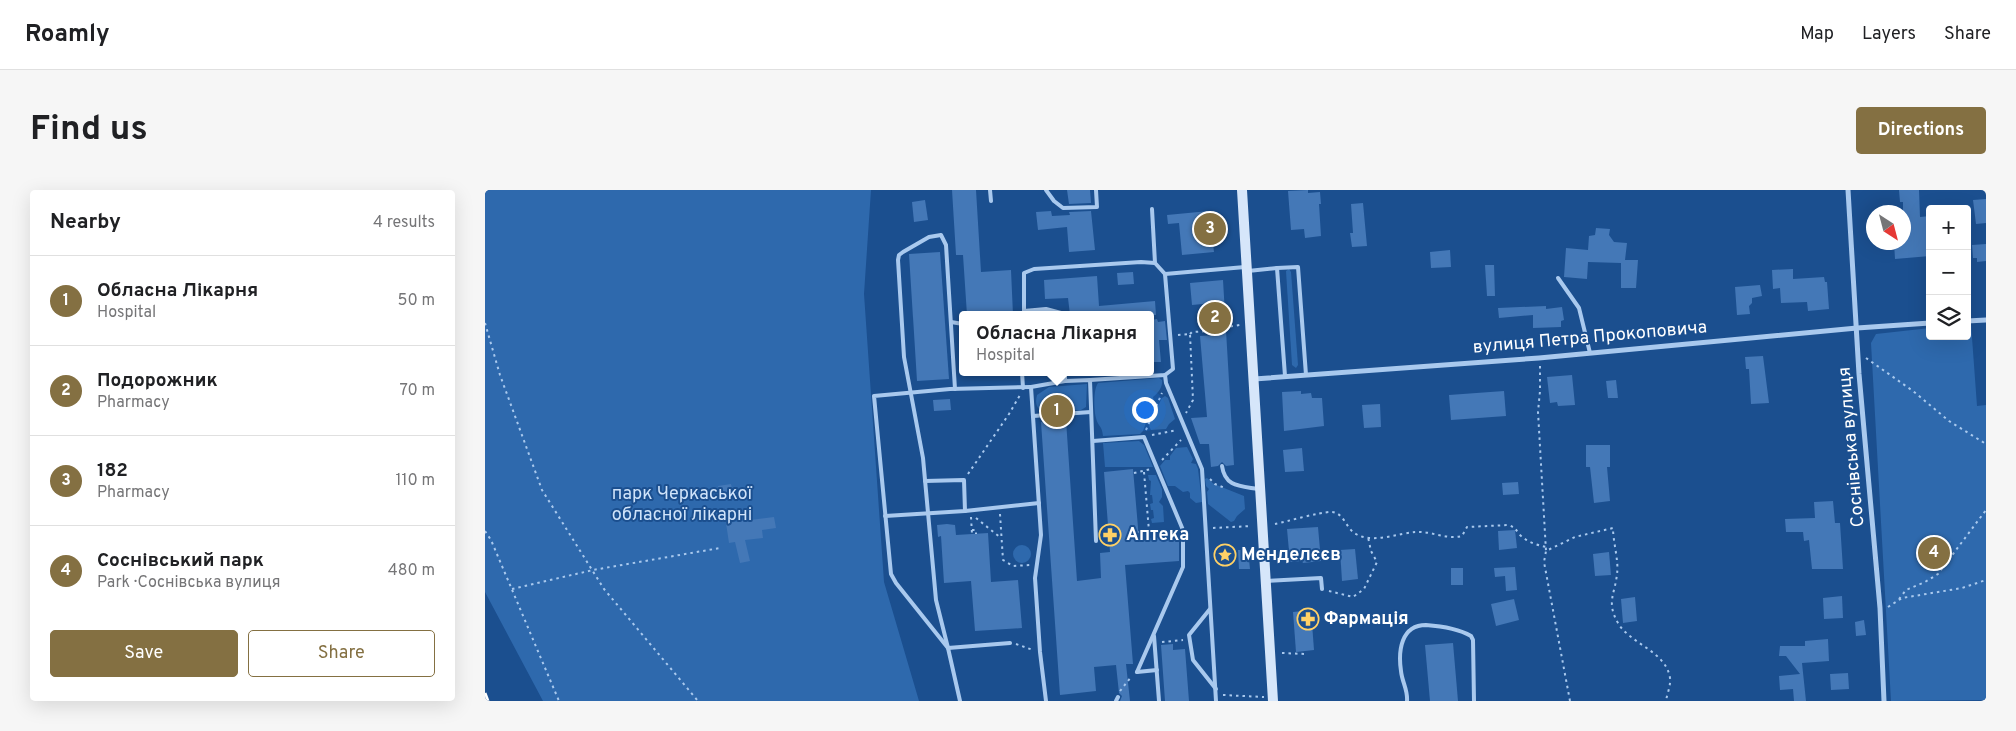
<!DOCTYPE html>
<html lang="en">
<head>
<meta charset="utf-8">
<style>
	:root { --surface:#fff; --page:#f6f6f6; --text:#202124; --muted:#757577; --line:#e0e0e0; --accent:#847042 }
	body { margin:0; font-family:Overpass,sans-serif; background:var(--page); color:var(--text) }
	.controls { position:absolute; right:15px; top:15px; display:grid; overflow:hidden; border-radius:5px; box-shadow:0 5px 20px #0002 }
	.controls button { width:45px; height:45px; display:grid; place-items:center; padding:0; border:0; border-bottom:1px solid var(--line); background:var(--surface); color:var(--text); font:25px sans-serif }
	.compass { position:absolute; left:1381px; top:15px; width:45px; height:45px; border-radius:50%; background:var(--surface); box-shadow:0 5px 20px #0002; rotate:144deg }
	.you { position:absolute; left:659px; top:219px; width:18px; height:18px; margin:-12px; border:4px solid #fff; border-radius:50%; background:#1a73e8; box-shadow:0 0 0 8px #1a73e833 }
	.badge { display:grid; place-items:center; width:32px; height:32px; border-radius:50%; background:var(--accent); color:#fff; font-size:16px; font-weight:700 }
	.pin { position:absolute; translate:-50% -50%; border:2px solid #fff; box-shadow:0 1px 5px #0006 }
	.popup { position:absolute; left:474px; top:121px; width:195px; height:65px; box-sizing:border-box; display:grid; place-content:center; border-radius:5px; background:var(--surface); filter:drop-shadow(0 1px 4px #0005); font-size:16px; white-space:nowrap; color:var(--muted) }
	.popup b { font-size:19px; color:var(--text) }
	.popup::after { content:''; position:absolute; left:50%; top:100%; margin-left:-10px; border:10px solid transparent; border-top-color:var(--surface) }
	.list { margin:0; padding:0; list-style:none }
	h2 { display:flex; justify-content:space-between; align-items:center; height:65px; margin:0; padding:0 20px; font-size:21px }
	h2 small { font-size:16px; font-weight:400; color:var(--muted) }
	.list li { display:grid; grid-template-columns:32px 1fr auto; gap:15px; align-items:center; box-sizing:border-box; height:90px; padding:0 20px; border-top:1px solid var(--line) }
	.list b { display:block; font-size:19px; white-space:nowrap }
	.list p { margin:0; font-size:16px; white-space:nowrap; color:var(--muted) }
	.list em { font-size:16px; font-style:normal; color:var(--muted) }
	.actions { display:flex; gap:10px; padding:15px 20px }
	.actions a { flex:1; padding:11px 0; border:1px solid var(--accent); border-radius:5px; text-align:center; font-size:18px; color:var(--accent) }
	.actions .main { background:var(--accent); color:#fff }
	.icon { flex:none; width:28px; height:28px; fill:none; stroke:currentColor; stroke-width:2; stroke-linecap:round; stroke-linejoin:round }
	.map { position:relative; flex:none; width:1501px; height:511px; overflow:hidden; border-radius:5px }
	header { display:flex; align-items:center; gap:30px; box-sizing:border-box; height:70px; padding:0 25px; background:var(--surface); border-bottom:1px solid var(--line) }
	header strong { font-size:24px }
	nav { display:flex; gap:28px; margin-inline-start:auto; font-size:18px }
	.intro { display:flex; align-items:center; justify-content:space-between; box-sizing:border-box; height:120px; padding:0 30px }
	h1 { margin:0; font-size:35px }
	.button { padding:12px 22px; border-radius:5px; background:var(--accent); color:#fff; font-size:18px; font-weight:700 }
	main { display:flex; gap:30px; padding:0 30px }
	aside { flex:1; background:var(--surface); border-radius:5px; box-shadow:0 5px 20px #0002 }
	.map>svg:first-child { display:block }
	.green { fill:#2e69ad }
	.building { fill:#4478b7 }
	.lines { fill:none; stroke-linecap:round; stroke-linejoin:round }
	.path { stroke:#a9c9ee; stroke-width:2; stroke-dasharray:2.5 4; stroke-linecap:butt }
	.lane { stroke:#a9c9ee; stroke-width:4 }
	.street { stroke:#a9c9ee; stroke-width:5 }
	.secondary { stroke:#d6e6fa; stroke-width:10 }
	.rail { stroke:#fff; stroke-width:3; stroke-dasharray:9 4; stroke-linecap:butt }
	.labels { text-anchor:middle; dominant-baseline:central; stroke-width:4; stroke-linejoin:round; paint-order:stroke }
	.street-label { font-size:18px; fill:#fff; stroke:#1b4f8f }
	.park-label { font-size:18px; fill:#cfe3fa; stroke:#1b4f8f }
	.poi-label { font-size:18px; font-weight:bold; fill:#fff; stroke:#1b4f8f; text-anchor:start }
</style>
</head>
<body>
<header>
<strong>Roamly</strong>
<nav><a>Map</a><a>Layers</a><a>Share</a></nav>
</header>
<div class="intro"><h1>Find us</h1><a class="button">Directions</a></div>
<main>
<aside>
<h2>Nearby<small>4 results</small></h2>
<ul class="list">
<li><span class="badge">1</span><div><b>Обласна Лікарня</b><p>Hospital</p></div><em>50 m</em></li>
<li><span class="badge">2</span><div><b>Подорожник</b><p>Pharmacy</p></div><em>70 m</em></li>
<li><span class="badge">3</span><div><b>182</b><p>Pharmacy</p></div><em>110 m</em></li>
<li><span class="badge">4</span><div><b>Соснівський парк</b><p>Park · Соснівська вулиця</p></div><em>480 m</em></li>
</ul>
<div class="actions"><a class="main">Save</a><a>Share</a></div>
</aside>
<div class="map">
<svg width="1501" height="511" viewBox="0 0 1501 511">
	<rect width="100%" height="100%" fill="#1b4f8f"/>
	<!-- green -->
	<g class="green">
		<path d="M0,0H386L379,104L399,392L434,511H58L0,402Z"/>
		<path d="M804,79L806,82L813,175L811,178L807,175L801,81Z"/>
		<path d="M1482,134H1486L1492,216L1501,215V510L1406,511L1386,153L1391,144L1445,138V146H1482Z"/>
		<path d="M674,188L677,190C678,197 673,203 668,207L669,211L658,241L655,244L618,246C617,235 613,237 611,228C609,220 608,200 613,193Z"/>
		<path d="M602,194L601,217L596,220L560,222C551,220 550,213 552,205L564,197Z"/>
		<path d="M680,206L683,208L690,229L684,234L681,239L666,240L664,236L669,225L673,224L671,220L677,208Z"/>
		<path d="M654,251L659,255L668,277H620L618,253Z"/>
		<path d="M702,257L708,269L706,273L711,274L713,279L717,312L711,313L705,308V303L703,301L698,302L690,296H683L675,276L680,270H685V266L691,258Z"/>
		<path d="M663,285H671L677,299V307L674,312L678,316L679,332L667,333L666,329L669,328L668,320H666L665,314L668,313L667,305H665L666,291L664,290Z"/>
		<path d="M722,288L729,294L759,306L760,319L752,326L749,331L746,332L723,314L722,302L724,299L721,296L720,289Z"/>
		<circle cx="537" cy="364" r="9"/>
	</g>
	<!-- building -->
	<g class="building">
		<path d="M467,0H491L496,82L526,80L528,125H482L478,65H471Z"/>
		<path d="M582,0H605L606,13L584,14Z"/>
		<path d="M823,0V3L835,2L836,14H834L836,46L820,48L819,39L806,40L803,1Z"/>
		<path d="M1414,0H1434L1435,27L1445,26V66L1410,69L1409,52H1418V12H1415Z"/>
		<path d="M1501,9V33L1491,34L1488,10Z"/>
		<path d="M440,10L443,30L429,32L427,12Z"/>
		<path d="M878,13L882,56L867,57L865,43H868L866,14Z"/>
		<path d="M566,21L567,26L585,25L584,22L606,21L610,60L584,62L582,37L553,40L551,22Z"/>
		<path d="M724,21L729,62L697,65L694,33L683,34L682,25Z"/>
		<path d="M1111,38L1125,39L1124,45L1129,52L1142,53L1140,70H1153L1151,98H1136V73L1103,72L1102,89L1079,87L1081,58L1103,60L1104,46L1110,45Z"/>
		<path d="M1501,54V71L1492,72V68H1488L1487,55Z"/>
		<path d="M965,60L966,77L946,78L945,62Z"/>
		<path d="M455,62L464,189L432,191L424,64Z"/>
		<path d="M1000,75H1009L1010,106H1002Z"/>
		<path d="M1308,79V89L1339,87L1340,92H1342L1344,119L1323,121L1322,112L1296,113L1295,98L1288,99L1287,80Z"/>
		<path d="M648,82L649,94L633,95L632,83Z"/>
		<path d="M612,86L614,116L670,111L671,125H585L583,108L560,109L559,90Z"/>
		<path d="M738,90L749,275L741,276L737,272L733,276L726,277L724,254H715L706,228L722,227L715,146L731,145L728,113L707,115L705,93Z"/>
		<path d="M1275,95L1277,106L1267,108V113L1264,116L1265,124L1252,125L1250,97Z"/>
		<path d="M1061,116V119L1077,117L1079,130L1076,131V137L1048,138V125L1014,128L1013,118Z"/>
		<path d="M672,129L673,132L680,131L682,150H674L676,172H666V130Z"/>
		<path d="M1278,166L1284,213L1266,214L1264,179H1261L1260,167Z"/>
		<path d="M1087,185L1090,215L1073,216L1072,212L1065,213L1062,187Z"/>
		<path d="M1131,190L1133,208H1123L1121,191Z"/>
		<path d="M816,201V204L826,203L827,208H837L839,236L799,241L797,202Z"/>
		<path d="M1019,201L1021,226L966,230L964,205Z"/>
		<path d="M465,209L466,220L449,221L448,210Z"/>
		<path d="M895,214L896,237L879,238L877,215Z"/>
		<path d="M581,230L592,391L616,388L615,363L625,362L619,282L648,279L654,349L694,346V371L640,375L648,474H641L645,511H635L637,506L634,503L631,475L609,477L611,501L575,505L556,232Z"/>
		<path d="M1101,255H1125V277H1122L1125,311L1109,313L1105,277H1101Z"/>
		<path d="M817,258L819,281L800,282L798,260Z"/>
		<path d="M1033,292L1034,304L1018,305L1017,293Z"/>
		<path d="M246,294L248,305L235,307L233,296Z"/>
		<path d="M1348,311L1350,333H1355L1358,379H1327L1324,350L1319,351L1318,342H1301L1300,329L1330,328L1329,312Z"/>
		<path d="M289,327L291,338L277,340L278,348L260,350L265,371L255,373L250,352L244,353L241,333Z"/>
		<path d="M462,334L470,335L471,345L503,343L506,392L533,390L537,438L490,441L486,391L459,393L456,346L453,347L452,335Z"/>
		<path d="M833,337L836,371L818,373L817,371L805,372L799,368L804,361L802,339Z"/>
		<path d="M1030,340L1032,358L1014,360L1013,341Z"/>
		<path d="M870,359L873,389L857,391L855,360Z"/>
		<path d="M753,360H763L765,379H754Z"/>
		<path d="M1124,362L1126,385L1110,386L1108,364Z"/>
		<path d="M1030,377L1032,400L1021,401L1020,386L1010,387L1009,378Z"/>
		<rect x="966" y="378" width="12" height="17"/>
		<path d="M1357,406L1358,428L1339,429L1338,408Z"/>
		<path d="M1150,407L1152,431L1138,433L1136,409Z"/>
		<path d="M1029,409L1034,430L1011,436L1006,414Z"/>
		<path d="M826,420L829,460L811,462L808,422Z"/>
		<path d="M1379,430L1381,445L1371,446L1370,432Z"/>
		<path d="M1343,449L1344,471L1317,473L1321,511H1309L1308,499L1295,500L1294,486L1315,484L1301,466H1294L1295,456H1320V451Z"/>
		<path d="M968,453L973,511H945L940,455Z"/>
		<path d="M688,454V460L700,459L704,511H680L676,455Z"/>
		<path d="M1363,483L1364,499L1346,500L1345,484Z"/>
	</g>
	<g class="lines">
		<!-- path -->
		<g class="path">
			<path d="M0,133L15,185L57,300L119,399L213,511"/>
			<path d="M705,144L707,142L743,140L742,137L755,135"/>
			<path d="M693,145L705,144L708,210L701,223"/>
			<path d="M1381,168L1428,201L1464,231L1501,254"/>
			<path d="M1055,176V201L1053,222L1061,361"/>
			<path d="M661,240L677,203"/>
			<path d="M667,245L692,240"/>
			<path d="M677,270L696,250"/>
			<path d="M659,282L664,341"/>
			<path d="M649,283L666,279"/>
			<path d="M483,284L524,224L535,205"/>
			<path d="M725,289L730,294L740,298"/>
			<path d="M515,324L518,370L528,376L545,375"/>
			<path d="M486,327L487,344"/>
			<path d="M491,328L516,348"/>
			<path d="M790,334C804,331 834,322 846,322C859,322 861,339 871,344C888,354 914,343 931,342C947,341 961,350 977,346L982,337L1023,335C1030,337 1031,340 1035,345C1042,352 1052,355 1061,357"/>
			<path d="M728,338L766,336"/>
			<path d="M487,340H491V344"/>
			<path d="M0,341L6,350L74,511"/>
			<path d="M653,342L691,340"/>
			<path d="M792,366L801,365"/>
			<path d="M27,399L108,380L235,358"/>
			<path d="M844,401L868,407L879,399L892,372L886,361L883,347"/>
			<path d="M1414,409L1421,400L1440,392L1453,384L1501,320"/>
			<path d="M1403,417L1417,408L1477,398L1501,390"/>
			<path d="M677,452L698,450"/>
			<path d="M531,454L548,460"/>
			<path d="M797,463L820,464V461"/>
			<path d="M635,501L646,487"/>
			<path d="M738,505L779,507"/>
			<path d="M1085,511L1059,372L1061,361L1090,347L1128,338C1128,352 1134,371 1132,384C1130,404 1121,412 1133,433C1145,454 1181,461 1185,488C1186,495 1182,504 1181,511"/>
		</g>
		<!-- lane -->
		<g class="lane">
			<path d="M505,0L506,11"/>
			<path d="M561,0L569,11L578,18L612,17L611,0"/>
			<path d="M667,19L670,73"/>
			<path d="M792,78L813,77L821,185"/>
			<path d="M763,81L792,78L800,186"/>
			<path d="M680,84L760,77"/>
			<path d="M1073,88L1094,118L1105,163"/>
			<path d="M576,125V123L561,119L539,121V83L549,79L656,72L670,73L680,84L688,179L680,185L605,190"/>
			<path d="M466,132L478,134"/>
			<path d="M537,182L538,198"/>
			<path d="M580,182V191"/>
			<path d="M680,185L681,193L717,279L731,511"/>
			<path d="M470,199L461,55L456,45L444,47L418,62L414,65L413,70L419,167L438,268L451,410L463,458L525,453"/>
			<path d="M548,226L606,222"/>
			<path d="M608,251L659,247L698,340V377L652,482"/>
			<path d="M737,276C740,297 755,296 773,299"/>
			<path d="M480,321L554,313"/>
			<path d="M400,326L480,321L479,290L440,291"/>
			<path d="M782,391L836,388L837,399"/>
			<path d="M725,419L704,445L708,470L731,499"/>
			<path d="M669,446L674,511"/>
			<path d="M652,482L672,480"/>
			<path d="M475,511L463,458L411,393L406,384L389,206L465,199L546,197"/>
			<path d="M561,511L555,462L550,388L556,345L546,197L580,191L605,190L611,351"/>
			<path d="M631,511L633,507"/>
			<path d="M922,511C923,500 917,492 916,481C913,461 916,435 941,435C955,436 974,439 986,446L988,450L989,511"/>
		</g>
		<!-- street -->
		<g class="street">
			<path d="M1363,0L1374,184L1395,418L1399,511"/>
			<path d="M1482,131L1501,130"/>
			<path d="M769,189L1054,168L1372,138L1445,133"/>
		</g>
		<!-- secondary -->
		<path class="secondary" d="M757,0L788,511"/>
		<!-- rail -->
		<path class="rail" d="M0,503L3,511"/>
	</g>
	<!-- icons -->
	<defs>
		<g id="pharmacy-ring" transform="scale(1.125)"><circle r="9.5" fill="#1b4f8f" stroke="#ffd166" stroke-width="1.5"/><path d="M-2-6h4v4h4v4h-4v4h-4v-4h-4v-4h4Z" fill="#ffd166"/></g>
		<g id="sight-ring" transform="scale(1.125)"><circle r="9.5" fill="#1b4f8f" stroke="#ffd166" stroke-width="1.5"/><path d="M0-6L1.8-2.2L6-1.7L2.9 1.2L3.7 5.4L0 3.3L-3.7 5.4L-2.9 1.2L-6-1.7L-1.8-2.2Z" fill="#ffd166"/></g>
	</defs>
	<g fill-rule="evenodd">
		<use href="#pharmacy-ring" x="625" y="345"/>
		<use href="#sight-ring" x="740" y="365"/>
		<use href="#pharmacy-ring" x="823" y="429"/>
	</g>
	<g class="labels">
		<!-- street labels -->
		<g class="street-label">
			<text transform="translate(1105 148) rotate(-5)">вулиця Петра Прокоповича</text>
			<text transform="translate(1367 257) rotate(-95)">Соснівська вулиця</text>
		</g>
		<!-- park labels -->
		<g class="park-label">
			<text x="197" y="304">парк Черкаської<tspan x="197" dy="21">обласної лікарні</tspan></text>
		</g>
		<!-- poi labels -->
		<g class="poi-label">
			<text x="641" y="345">Аптека</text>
			<text x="756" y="365">Менделєєв</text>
			<text x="839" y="429">Фармація</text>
		</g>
	</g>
</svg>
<div class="controls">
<button>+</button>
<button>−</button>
<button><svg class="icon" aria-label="layers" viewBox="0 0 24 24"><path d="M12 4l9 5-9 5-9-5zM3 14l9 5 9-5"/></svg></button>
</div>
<svg class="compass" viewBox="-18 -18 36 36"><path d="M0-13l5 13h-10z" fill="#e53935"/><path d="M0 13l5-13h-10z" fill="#757577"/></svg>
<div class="you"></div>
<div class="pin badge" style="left:572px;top:221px">1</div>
<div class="popup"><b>Обласна Лікарня</b>Hospital</div>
<div class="pin badge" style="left:730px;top:128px">2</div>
<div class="pin badge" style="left:725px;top:39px">3</div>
<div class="pin badge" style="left:1449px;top:363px">4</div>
</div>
</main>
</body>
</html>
